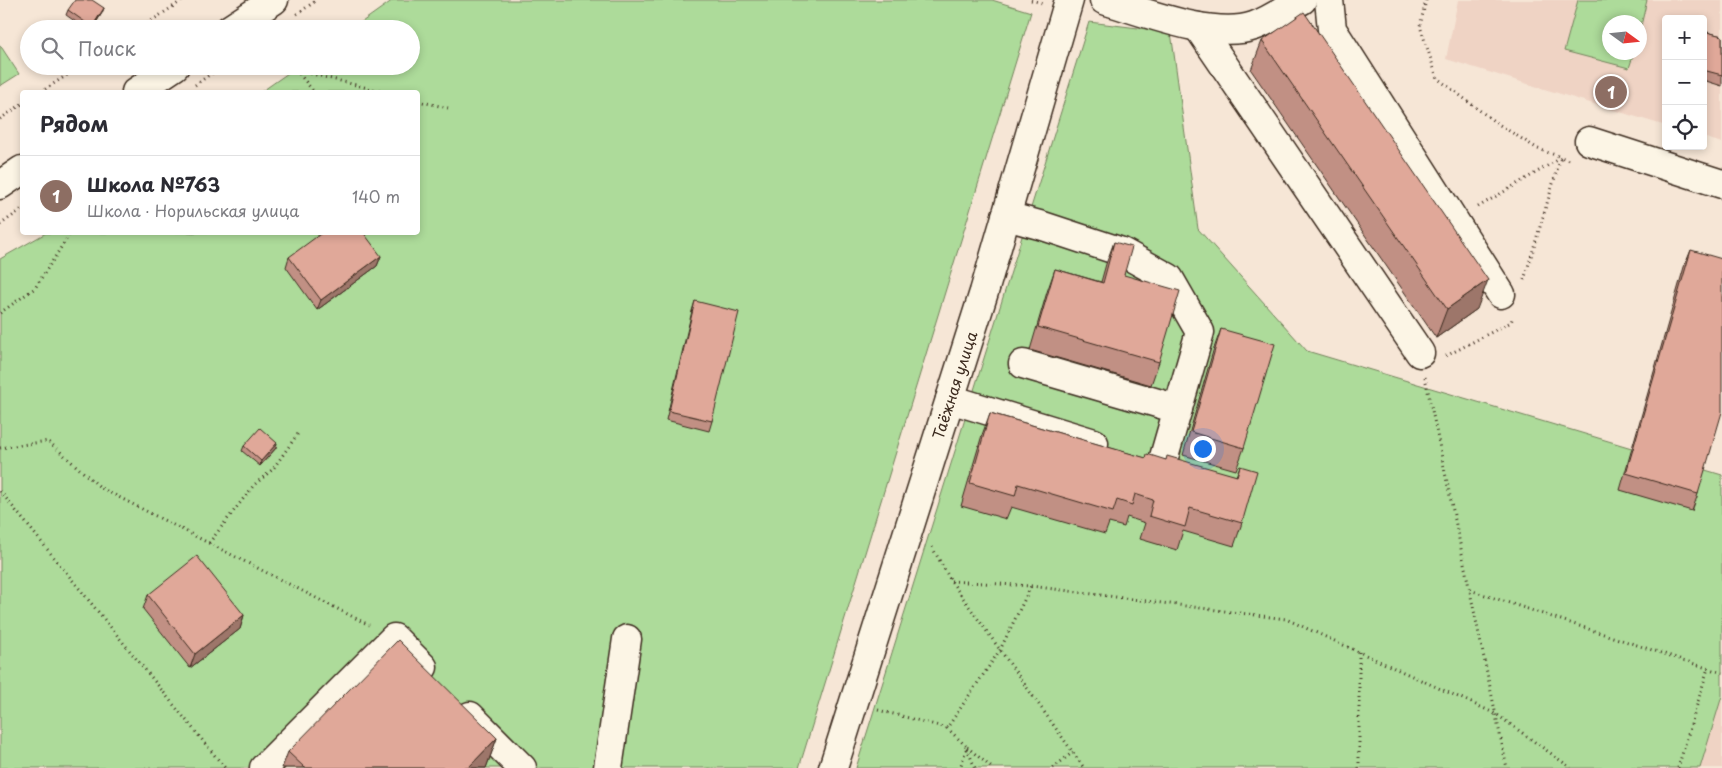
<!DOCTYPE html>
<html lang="ru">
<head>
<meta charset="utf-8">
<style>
	:root { --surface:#fff; --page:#f7f7f7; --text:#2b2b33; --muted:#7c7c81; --line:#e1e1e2; --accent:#d1495b }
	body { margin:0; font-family:"Playpen Sans",sans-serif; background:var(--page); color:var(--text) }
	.controls { position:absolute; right:15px; top:15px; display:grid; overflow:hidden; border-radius:5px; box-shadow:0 2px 8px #0003 }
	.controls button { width:45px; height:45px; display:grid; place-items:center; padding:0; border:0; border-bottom:1px solid var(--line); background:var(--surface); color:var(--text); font:25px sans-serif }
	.compass { position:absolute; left:1602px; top:15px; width:45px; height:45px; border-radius:50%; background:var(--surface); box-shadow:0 2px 8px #0003; rotate:105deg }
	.you { position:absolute; left:1202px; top:448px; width:18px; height:18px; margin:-12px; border:4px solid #fff; border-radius:50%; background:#1a73e8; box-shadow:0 0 0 8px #1a73e833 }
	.badge { display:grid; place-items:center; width:32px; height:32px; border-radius:50%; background:var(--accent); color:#fff; font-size:16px; font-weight:700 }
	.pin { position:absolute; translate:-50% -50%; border:2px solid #fff; box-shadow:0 1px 5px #0006 }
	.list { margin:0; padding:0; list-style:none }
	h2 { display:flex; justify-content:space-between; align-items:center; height:65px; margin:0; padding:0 20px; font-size:21px }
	h2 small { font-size:16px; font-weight:400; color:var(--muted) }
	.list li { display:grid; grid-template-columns:32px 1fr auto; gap:15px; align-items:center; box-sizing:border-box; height:80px; padding:0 20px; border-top:1px solid var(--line) }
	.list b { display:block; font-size:19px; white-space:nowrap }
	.list p { margin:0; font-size:16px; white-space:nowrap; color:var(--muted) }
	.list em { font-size:16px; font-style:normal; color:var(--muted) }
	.icon { flex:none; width:28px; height:28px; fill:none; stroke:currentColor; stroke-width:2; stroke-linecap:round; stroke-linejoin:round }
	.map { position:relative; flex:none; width:1722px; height:768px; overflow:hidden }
	.search { position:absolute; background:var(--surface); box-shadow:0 2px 8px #0003; left:20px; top:20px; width:400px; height:55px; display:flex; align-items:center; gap:12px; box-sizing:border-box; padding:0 18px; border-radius:28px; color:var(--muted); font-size:19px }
	.panel { position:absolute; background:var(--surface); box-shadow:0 2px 8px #0003; left:20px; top:90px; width:400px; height:145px; border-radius:5px }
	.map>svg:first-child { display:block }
	.built { fill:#efd3c4; fill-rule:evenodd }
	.green { fill:#addb9a; stroke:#74825c }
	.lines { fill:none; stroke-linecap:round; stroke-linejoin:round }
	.minor-casing { stroke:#3b2a1e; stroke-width:31 }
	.path { stroke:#3b2a1e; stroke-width:3; stroke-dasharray:1 4; stroke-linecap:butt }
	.minor { stroke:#fcf5e5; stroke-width:28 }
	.wall { fill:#c19084; stroke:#3b2a1e }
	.shaded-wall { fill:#9d766b; stroke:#3b2a1e }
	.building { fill:#e0a899; stroke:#3b2a1e }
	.labels { text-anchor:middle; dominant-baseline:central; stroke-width:4.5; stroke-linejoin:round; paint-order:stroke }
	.street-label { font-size:15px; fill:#3b2a1e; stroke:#fcf5e5 }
</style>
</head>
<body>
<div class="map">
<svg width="1722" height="768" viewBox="0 0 1722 768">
	<rect width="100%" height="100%" fill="#f6e6d6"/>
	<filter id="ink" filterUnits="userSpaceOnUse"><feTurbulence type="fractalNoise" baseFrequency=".02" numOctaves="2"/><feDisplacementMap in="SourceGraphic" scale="10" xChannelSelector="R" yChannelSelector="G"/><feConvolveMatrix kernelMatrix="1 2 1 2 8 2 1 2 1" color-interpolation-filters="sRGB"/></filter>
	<g filter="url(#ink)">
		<!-- built -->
		<g class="built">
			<path d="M1458,0H1722V143L1703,137V19H1666V126L1446,59ZM1610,22H1640V52H1610Z"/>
			<path d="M1722,696V768H1700Z"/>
		</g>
		<!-- green -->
		<g class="green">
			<path d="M393,0H992L1031,12L799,768H0V259L46,233L418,232V92H261L298,66H411V29H352Z"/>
			<path d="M1578,0H1647L1640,30V22H1610V52L1634,53L1629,68L1564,51Z"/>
			<path d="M1089,22L1171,32L1198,229L1307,351L1722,475V696L1700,768H856Z"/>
			<path d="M0,45L19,74L0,86Z"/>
		</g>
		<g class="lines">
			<!-- minor casing -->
			<g class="minor-casing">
				<g id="minor">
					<path d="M1104,0C1144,12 1214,40 1254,26C1271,20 1287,8 1302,0"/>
					<path d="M1329,0L1332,29L1501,294"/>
					<path d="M1198,27L1420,353"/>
					<path d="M230,29L274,0"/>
					<path d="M136,92L175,66"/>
					<path d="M1589,141L1722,184"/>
					<path d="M0,185L22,170"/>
					<path d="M1006,216L1043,226L1122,252L1169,278L1200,332L1162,464"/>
					<path d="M1023,364L1178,409"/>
					<path d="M950,399L1094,443"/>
					<path d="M470,716L522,768"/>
					<path d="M264,768L394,638L423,667"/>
					<path d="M608,768L627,639"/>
					<path d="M833,768L984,292L1069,0"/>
				</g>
			</g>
			<!-- path -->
			<g class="path">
				<path d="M1031,0L1042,3"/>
				<path d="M1426,0L1420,26L1437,78L1495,122L1538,149L1561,157"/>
				<path d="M297,14L317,0"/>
				<path d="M139,29L183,0"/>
				<path d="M293,66L314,92"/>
				<path d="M296,70L384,92"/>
				<path d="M195,85L222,66"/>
				<path d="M41,92L81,66"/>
				<path d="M418,101L448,108"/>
				<path d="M0,119L22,104"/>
				<path d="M1478,207L1561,158"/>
				<path d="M0,225L22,209"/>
				<path d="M1524,280L1561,157L1571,161"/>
				<path d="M0,313L35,288L71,232"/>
				<path d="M1446,356L1511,322L1513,317"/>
				<path d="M1425,377L1507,768"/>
				<path d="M0,448L48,441L101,488L369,625"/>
				<path d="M0,491L225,768"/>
				<path d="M209,543L254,485L273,469L299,432"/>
				<path d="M932,547L951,581L1084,768"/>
				<path d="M951,581L1031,586L1286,619L1496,714L1571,768"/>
				<path d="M1470,590L1722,673"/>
				<path d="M1359,652V768"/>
				<path d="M878,710L947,728L1000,650L1031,586"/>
				<path d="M947,728L967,747L960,768"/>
				<path d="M967,747L992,768"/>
				<path d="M967,748L975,768"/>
				<path d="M1053,768L1073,752"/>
				<path d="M1678,768L1708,668"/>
			</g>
			<!-- minor -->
			<use href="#minor" class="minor"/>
		</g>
		<!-- wall -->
		<g class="wall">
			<path d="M104,8L102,13L92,29H86L66,15L68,10Z"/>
			<path d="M1707,32L1722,36V86L1703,80V42Z"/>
			<path d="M1262,41L1477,309L1436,338L1251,70Z"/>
			<path d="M1114,242L1124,275L1159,362L1151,385L1030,350L1047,292L1055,269L1101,282L1106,264Z"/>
			<path d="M1691,250L1698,494L1692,511L1620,490L1684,267Z"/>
			<path d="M381,256L377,266L317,310L286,267L289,257Z"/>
			<path d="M695,301L712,421L709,431L666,420L692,311Z"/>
			<path d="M1221,329L1244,448L1236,470L1183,455L1213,351Z"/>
			<path d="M990,413L1145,458L1166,460L1236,476L1240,466L1242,523L1234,546L1183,531L1177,550L1140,539L1145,523L1127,517L1124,527L1109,523L1105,534L1011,507L1006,519L961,506L982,435Z"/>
			<path d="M244,446L276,448L260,466L242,451Z"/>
			<path d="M148,595L244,615L240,629L190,668L143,609Z"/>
			<path d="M497,738L486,768H282L288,752Z"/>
		</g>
		<!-- shaded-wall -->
		<g class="shaded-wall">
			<path d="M104,8L102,13L92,29H91Z"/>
			<path d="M381,256L377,266L317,310L321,300Z"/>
			<path d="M1488,280L1477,309L1436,338L1447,309Z"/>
			<path d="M277,443L276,448L260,466L261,461Z"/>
			<path d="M244,615L240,629L190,668L195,654Z"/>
			<path d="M497,738L486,768H468Z"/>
		</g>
		<!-- building -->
		<g class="building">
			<path d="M75,0H92L104,8L92,27L68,10Z"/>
			<path d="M1304,12L1488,280L1447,309L1262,41Z"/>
			<path d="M1707,32L1722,36V75L1703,70V45Z"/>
			<path d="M323,232H363L381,256L321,300L289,257Z"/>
			<path d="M1114,242L1132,247L1124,275L1180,291L1159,362L1038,327L1055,269L1103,283Z"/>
			<path d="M1691,250L1722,259V412L1698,494L1626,473Z"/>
			<path d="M695,301L739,312L712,421L669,411Z"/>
			<path d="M1221,329L1275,344L1244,448L1191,432Z"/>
			<path d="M990,413L1146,458L1147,454L1166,460L1167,456L1237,476L1240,466L1257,471L1242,523L1190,508L1185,527L1149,516L1153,500L1135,494L1132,505L1117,500L1113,512L1018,484L1015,496L970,483Z"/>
			<path d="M260,428L277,443L261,461L244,446Z"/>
			<path d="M197,556L244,615L195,654L148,595Z"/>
			<path d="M398,640L497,738L468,768H305L288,752Z"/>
		</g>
	</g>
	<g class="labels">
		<!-- street labels -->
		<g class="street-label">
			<text transform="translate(954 385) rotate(-72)">Таёжная улица</text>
		</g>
	</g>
</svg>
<div class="controls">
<button>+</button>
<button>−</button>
<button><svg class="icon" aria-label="locate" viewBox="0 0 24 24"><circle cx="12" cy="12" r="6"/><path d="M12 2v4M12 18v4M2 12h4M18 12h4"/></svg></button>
</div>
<svg class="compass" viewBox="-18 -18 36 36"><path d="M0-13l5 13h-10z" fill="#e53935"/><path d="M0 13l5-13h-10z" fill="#7c7c81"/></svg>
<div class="you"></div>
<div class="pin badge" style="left:1611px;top:92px;background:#8d6e63">1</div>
<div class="search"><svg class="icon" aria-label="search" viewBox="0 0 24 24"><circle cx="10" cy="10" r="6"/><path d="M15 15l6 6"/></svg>Поиск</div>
<section class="panel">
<h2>Рядом<small></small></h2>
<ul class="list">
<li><span class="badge" style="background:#8d6e63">1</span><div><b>Школа №763</b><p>Школа · Норильская улица</p></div><em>140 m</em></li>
</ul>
</section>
</div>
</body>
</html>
